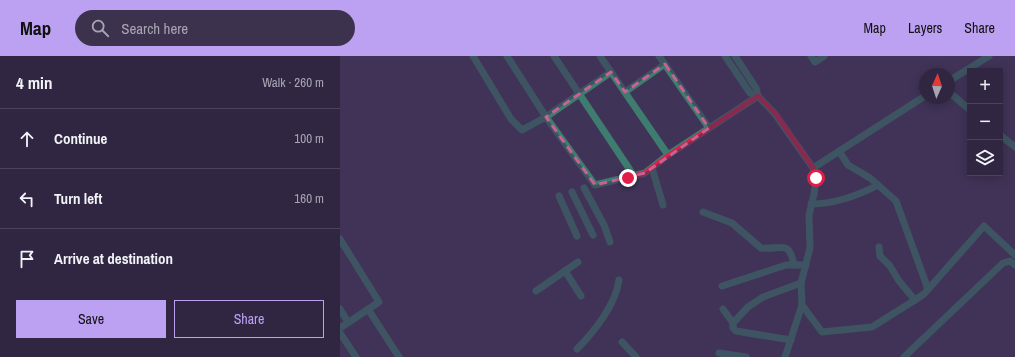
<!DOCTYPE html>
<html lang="en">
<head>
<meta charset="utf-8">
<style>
	:root { --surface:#302642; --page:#3c324d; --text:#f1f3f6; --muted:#a8a5b2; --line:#4b435b; --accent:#bca0f2 }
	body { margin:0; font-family:"Archivo Narrow",sans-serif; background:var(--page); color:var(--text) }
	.controls { position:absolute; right:12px; top:12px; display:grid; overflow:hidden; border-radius:0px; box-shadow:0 2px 10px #0003 }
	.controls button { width:36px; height:36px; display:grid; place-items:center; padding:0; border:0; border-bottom:1px solid var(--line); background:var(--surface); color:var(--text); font:20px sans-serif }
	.compass { position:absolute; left:579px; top:12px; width:36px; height:36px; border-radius:50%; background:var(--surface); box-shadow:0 2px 10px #0003; rotate:3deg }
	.stop { position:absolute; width:12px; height:12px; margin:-9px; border:3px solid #e11d48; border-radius:50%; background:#fff }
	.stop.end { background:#e11d48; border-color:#fff; box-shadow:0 1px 4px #0008 }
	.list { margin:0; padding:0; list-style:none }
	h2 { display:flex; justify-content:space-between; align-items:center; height:52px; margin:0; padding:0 16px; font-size:17px }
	h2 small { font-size:13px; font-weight:400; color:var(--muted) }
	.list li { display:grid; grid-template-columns:26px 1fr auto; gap:12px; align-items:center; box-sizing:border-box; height:60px; padding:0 16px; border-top:1px solid var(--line) }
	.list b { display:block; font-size:15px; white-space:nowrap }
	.list em { font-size:13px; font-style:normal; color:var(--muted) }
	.actions { display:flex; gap:8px; padding:12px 16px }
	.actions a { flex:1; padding:9px 0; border:1px solid var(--accent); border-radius:0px; text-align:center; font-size:14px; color:var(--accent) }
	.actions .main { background:var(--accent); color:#111 }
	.icon { flex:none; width:22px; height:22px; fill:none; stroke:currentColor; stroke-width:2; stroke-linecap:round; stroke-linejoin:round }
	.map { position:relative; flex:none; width:675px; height:301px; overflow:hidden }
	header { display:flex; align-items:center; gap:24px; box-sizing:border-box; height:56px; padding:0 20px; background:var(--accent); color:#111 }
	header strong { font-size:19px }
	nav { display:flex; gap:22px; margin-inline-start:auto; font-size:14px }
	.search { width:280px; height:36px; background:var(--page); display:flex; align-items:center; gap:10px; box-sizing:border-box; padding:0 14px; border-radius:22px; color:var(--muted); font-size:15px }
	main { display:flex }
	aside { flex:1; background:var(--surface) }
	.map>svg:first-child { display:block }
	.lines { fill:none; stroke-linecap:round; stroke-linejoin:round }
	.street { stroke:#3d7c6f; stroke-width:7 }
	.route { stroke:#e11d48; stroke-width:5 }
	.marked { fill:none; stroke:#c96192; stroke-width:3; stroke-dasharray:8 5; stroke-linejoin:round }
</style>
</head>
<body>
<header>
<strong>Map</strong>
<div class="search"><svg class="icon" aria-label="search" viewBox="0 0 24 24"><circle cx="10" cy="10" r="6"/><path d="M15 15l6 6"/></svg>Search here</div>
<nav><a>Map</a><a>Layers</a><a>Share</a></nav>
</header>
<main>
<aside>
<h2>4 min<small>Walk · 260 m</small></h2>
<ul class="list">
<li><svg class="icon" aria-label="ahead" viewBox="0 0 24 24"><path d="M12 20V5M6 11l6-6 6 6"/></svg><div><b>Continue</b></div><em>100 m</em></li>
<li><svg class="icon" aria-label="left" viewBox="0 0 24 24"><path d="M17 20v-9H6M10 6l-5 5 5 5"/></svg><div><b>Turn left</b></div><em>160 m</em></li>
<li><svg class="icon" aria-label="arrive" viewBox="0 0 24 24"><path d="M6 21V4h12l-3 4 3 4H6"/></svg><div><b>Arrive at destination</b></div></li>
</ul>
<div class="actions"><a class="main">Save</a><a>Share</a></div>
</aside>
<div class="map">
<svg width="675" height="301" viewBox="0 0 675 301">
	<rect width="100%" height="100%" fill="#403358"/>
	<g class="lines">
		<!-- street -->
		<g class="street">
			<path d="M133,0L171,63L182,74L206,61L271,16"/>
			<path d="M167,0L206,61L255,129L305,117L328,99L418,40"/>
			<path d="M214,0L294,120"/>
			<path d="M260,0L328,99"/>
			<path d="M319,0L369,72"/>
			<path d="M385,0L410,37L418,40"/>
			<path d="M395,0L416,32L418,40L435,58L473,112L476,123L474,138L469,159L470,192L461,227L462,249L445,301"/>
			<path d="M471,0L475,6L484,0"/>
			<path d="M609,25L649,0"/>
			<path d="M285,36L325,8"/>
			<path d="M609,36L630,54"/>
			<path d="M660,79L675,91"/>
			<path d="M499,95L508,109L530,122L556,145L588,233"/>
			<path d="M312,112L323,149"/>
			<path d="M473,112L585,40"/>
			<path d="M244,132L264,169L270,186"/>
			<path d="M232,136L253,179"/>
			<path d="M219,140L237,180"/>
			<path d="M471,148C495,148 517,140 538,129"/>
			<path d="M363,156L392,167L421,192C441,194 449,183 454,209"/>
			<path d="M0,183L39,246L0,272"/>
			<path d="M539,191L540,200L550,210L559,225L575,244"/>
			<path d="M225,215L241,240"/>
			<path d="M382,230L446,209H466"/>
			<path d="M196,235L238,206"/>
			<path d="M462,249L482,276L532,271L575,244L584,238L644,170L675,199"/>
			<path d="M0,253L8,266"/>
			<path d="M28,253L59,301"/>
			<path d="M383,253L393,267"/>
			<path d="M0,277L16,301"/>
			<path d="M451,284L396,275L393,272V267L408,251L423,241L461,227"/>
			<path d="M282,286L296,301"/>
			<path d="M237,293C254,276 276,248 279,224"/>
			<path d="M379,297L406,301"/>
			<path d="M564,301L663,207L670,205L675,209"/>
		</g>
	</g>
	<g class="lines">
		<!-- route -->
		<path class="route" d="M288,122L305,117L328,100L418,40L436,58L473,112L476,122"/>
	</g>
	<!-- marked area -->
	<path d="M0 0H675V301H0ZM325,8L369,72L305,117L255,129L206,61L271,16L285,36Z" fill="#403358" fill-opacity=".55" fill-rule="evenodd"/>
	<path class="marked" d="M325,8L369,72L305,117L255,129L206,61L271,16L285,36Z"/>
</svg>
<div class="controls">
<button>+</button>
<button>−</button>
<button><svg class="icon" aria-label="layers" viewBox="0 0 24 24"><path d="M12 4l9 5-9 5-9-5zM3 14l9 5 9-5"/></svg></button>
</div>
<svg class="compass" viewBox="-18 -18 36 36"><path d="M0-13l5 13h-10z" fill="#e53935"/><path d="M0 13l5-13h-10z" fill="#a8a5b2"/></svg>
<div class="stop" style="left:476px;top:122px"></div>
<div class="stop end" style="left:288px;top:122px"></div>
</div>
</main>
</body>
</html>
